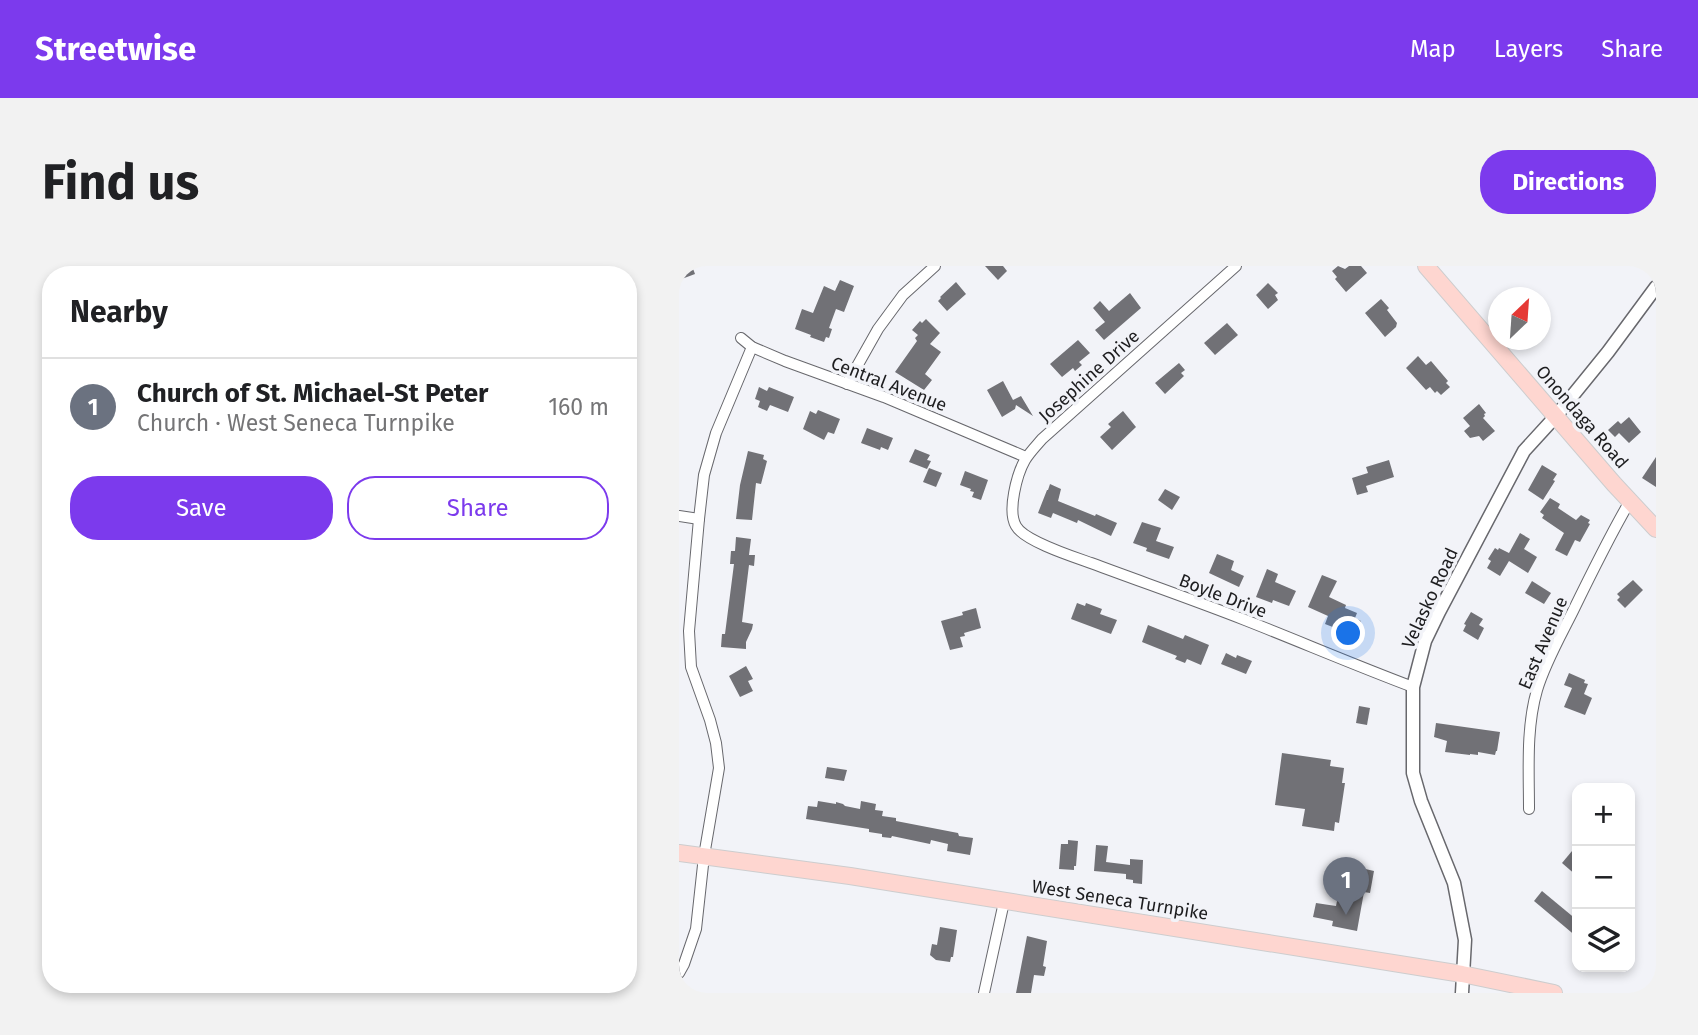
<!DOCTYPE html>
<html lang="en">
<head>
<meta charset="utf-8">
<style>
	:root { --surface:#fff; --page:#f2f2f2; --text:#202124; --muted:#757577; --line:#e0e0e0; --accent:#7c3aed }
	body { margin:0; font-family:"Fira Sans",sans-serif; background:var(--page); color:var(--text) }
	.controls { position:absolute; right:21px; bottom:21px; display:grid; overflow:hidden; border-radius:14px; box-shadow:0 4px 10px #0003 }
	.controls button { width:63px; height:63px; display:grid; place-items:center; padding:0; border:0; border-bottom:2px solid var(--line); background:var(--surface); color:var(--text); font:35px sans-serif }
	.compass { position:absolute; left:809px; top:21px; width:63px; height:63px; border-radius:50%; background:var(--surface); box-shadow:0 4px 10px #0003; rotate:25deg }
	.you { position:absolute; left:670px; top:368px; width:24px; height:24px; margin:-18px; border:5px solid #fff; border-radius:50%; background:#1a73e8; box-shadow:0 0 0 10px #1a73e833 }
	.badge { display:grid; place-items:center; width:46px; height:46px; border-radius:50%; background:var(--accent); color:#fff; font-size:23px; font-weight:700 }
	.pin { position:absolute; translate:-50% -58px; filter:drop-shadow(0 2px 4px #0008) }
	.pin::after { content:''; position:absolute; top:37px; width:24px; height:21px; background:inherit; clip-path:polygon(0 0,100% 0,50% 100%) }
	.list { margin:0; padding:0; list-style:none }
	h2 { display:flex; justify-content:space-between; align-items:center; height:91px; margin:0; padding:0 28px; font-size:30px }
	h2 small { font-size:23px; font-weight:400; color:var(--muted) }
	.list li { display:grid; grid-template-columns:46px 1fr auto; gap:21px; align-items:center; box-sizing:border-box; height:98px; padding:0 28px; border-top:2px solid var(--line) }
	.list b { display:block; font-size:26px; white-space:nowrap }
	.list p { margin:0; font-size:23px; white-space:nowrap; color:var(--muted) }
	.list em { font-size:23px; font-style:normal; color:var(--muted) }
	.actions { display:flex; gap:14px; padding:21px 28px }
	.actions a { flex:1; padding:16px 0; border:2px solid var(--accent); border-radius:28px; text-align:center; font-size:24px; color:var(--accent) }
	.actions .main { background:var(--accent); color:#fff }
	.icon { flex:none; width:38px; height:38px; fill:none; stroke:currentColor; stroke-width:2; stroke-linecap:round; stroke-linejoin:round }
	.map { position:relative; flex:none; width:977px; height:727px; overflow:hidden; border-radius:28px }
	header { display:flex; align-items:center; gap:42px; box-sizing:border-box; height:98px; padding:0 35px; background:var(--accent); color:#fff }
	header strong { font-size:33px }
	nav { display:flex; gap:38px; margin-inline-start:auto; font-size:24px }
	.intro { display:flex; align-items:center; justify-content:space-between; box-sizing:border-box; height:168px; padding:0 42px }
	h1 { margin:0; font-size:49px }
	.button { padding:18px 32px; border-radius:28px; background:var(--accent); color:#fff; font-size:24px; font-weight:700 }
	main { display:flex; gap:42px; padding:0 42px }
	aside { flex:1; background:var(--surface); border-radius:28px; box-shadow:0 4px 10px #0003 }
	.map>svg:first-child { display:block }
	.building { fill:#717176 }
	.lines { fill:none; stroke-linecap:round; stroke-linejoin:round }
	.minor-casing { stroke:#68686d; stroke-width:12 }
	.tertiary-casing { stroke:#68686d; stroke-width:15 }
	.primary-casing { stroke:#cdcdce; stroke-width:18 }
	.minor { stroke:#fff; stroke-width:10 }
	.tertiary { stroke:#fff; stroke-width:12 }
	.primary { stroke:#fed6d0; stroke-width:16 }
	.labels { text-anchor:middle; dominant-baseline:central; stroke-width:7; stroke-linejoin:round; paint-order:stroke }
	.street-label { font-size:18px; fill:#1d1d1f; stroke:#f2f3f8 }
</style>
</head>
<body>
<header>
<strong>Streetwise</strong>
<nav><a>Map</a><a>Layers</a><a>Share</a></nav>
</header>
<div class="intro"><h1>Find us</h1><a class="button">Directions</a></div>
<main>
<aside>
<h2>Nearby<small></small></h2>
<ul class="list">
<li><span class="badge" style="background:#6b7280">1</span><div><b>Church of St. Michael-St Peter</b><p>Church · West Seneca Turnpike</p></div><em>160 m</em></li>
</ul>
<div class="actions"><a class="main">Save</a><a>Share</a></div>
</aside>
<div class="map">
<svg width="977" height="727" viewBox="0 0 977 727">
	<rect width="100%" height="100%" fill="#f2f3f8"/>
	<!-- building -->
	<g class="building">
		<path d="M0,0H13L16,8L0,14Z"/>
		<path d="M306,0H324L328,5L319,14Z"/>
		<path d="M659,0L666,3L670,0H682L688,7L667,26L656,13L658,11L653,5Z"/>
		<path d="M161,14L175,20L165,46L157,43L150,62L153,63L150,72L147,71L145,76L131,71L132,69L116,63L123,43L134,47L145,20L156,25Z"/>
		<path d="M277,16L287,28L268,45L259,35L262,32L261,31Z"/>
		<path d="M589,17L599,27L596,29L599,34L589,43L577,29Z"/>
		<path d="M451,27L462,42L425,74L416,64L426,56L414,42L421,35L430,45Z"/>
		<path d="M702,33L710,42L708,44L718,57L717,61L706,71L686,47Z"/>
		<path d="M247,53L261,67L251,78L262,86L246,108L253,114L245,124L216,106L238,75L236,72L239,69L233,64L241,55L243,57Z"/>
		<path d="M548,57L559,69L536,89L525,77Z"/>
		<path d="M399,74L411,87L400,96L403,99L396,105L394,102L383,111L371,98Z"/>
		<path d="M739,90L747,99L752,95L769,115L767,117L771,121L762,129L758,125L756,127L751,121L747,124L727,102Z"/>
		<path d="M500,97L506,104L502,107L505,110L486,128L476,117Z"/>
		<path d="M324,115L334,134L342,130L354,150L337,139L336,143L323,151L308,124Z"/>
		<path d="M80,121L88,125L90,121L115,131L109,146L91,139L88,145L79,141L81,135L76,133Z"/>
		<path d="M800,138L807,147L805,148L806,150L804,152L816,165L804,175L800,170L791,172L785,165L791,160L784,152Z"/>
		<path d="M139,144L161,153L155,168L149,166L145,174L124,163L131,145L137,148Z"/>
		<path d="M444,145L457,161L433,184L421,171L432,161L429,158Z"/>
		<path d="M950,151L962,166L950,177L940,167L936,171L929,164L939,155L942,158Z"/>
		<path d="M188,162L214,172L209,184L202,181L201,184L182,177Z"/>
		<path d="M236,183L251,189L248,194L252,195L248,203L230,196Z"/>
		<path d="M69,185L85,189L84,193L88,195L82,218L77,217L73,254L57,253L61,219Z"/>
		<path d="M977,191V221L963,212Z"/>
		<path d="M710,194L715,211L687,220L689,226L678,229L673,212L689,207L687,201Z"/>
		<path d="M863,199L878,208L874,214L876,215L864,234L849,224Z"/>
		<path d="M250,202L263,207L257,221L244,216Z"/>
		<path d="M286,205L309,214L302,234L293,231L295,226L291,225L292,223L281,219Z"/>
		<path d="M371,218L382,223L379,235L416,250L417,248L438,257L432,270L399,254L398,257L374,247L372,252L359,247L368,224H369Z"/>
		<path d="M486,223L501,231L493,244L479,234Z"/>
		<path d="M871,232L881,238L879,242L897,254L902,249L911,254L909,257L911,258L901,276L896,274L888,290L876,284L885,267L863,252L865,249L861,246Z"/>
		<path d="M463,256L482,262L477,275L495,281L490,293L467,285L468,282L454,277Z"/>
		<path d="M841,267L851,273L845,283L858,291L849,307L830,295L821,310L808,302L812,295L809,293L816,282L819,284L820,282L830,287Z"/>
		<path d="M57,271L72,273L70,289H76L75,300L70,299L63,356L74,358L73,363L67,376V383L42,381L43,368H46L55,298H51L52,285H56Z"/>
		<path d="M538,288L555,295L552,304L565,310L560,321L530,307Z"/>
		<path d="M588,303L599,308L596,316L617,325L610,340L594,334L593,337L577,331Z"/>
		<path d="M643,309L658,315L650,331L667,339L666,342L678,347L676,352L682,355L676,367L670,364L669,367L646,358L649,350L629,341Z"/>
		<path d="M954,314L964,324L946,342L938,334L941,331L938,328Z"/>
		<path d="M853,315L872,327L865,338L846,327Z"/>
		<path d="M398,337L406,340L407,337L423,343L421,348L438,354L432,368L392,353Z"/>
		<path d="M297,342L302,362L285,367L286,370L281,371L284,381L271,384L262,355L284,349L283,346Z"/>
		<path d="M792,346L804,353L800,359L805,362L799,374L784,365L787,359L785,358Z"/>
		<path d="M469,359L504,373L506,369L530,379L522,399L508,393L506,397L496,393L498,390L463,376Z"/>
		<path d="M547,387L557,392L558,389L573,395L567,408L542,398Z"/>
		<path d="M67,400L74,413L69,415L74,425L61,431L50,410Z"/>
		<path d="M890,407L906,414L905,417L909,418L905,428L913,432L906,449L885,441L893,422L885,419Z"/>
		<path d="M680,440L691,442L688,459L677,457Z"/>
		<path d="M757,457L821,466L818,485H817L816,489L799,486V489L791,488V489L766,486L768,475L755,471Z"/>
		<path d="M603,487L652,494L651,500L665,502L663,517H666L660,557L656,556L655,565L623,560L626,543L596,539Z"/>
		<path d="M148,501L168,504L165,515L146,512Z"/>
		<path d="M139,535L157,538V536L164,538L166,540L181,543L182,535L197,538L196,544L204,545L203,550L217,552V555L279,567L280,570L294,572L291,589L268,585L269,578L252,574L251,578L213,570L212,572L203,571V568L190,566V563L127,553L129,540L138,541Z"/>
		<path d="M389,574L399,575L397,600H395V604L380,603L382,578H389Z"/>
		<path d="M417,579L429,580L427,596L451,599V593L464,594L463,618L454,617V614L447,613V608L415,605Z"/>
		<path d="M898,579V610L883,597Z"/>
		<path d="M665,598L695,605L691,627L685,626L678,665L653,660L654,655L634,651L637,637L657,640L661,620L655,619L659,599L664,600Z"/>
		<path d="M863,625L898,654V671L855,635Z"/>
		<path d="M261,661L278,664L274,691H272L271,696L257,694L251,689L253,678L258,679Z"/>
		<path d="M348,670L368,675L364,700L367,701L365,710L355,709L352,727H337Z"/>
	</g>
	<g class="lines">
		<!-- minor casing -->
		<g class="minor-casing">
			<g id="minor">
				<path d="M557,0L363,173C357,180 351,186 346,194C338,208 328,245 337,260C345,275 395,291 412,297C463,316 515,334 566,354C622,376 678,400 734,421"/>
				<path d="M62,72L73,81L106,95L205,131L347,191"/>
				<path d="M168,118L199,63L224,29L256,0"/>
				<path d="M0,250L20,253"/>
				<path d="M850,543C850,504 847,462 858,424C866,397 881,371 894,345C912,308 930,271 951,235"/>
				<path d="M0,707L5,698L17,663L25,590L40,502L37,477L31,454L12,401L10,365L20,253L25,209L37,167L73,81"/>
				<path d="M305,727L325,636"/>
			</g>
		</g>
		<!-- tertiary casing -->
		<g class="tertiary-casing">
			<path id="tertiary" d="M783,727L786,674L775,617L742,535L734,507V421L746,375L760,346L845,185L877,150L929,86L977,21"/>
		</g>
		<!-- primary casing -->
		<g class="primary-casing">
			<g id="primary">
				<path d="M747,0L935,218L977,263"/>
				<path d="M0,587L171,610L783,708L875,727"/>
			</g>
		</g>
		<!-- minor -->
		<use href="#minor" class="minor"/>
		<!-- tertiary -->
		<use href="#tertiary" class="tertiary"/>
		<!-- primary -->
		<use href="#primary" class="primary"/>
	</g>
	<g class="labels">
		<!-- street labels -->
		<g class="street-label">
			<text transform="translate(410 110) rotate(-42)">Josephine Drive</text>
			<text transform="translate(210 118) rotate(21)">Central Avenue</text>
			<text transform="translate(903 151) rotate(49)">Onondaga Road</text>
			<text transform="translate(544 330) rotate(21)">Boyle Drive</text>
			<text transform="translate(751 332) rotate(-65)">Velasko Road</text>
			<text transform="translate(864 377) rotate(-67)">East Avenue</text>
			<text transform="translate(441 634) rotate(9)">West Seneca Turnpike</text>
		</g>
	</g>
</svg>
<div class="controls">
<button>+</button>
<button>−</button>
<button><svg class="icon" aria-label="layers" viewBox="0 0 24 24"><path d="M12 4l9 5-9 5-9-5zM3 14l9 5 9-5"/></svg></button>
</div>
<svg class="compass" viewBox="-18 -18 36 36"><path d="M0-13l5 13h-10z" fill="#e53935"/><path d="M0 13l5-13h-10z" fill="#757577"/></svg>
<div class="you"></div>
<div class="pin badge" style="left:667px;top:649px;background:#6b7280">1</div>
</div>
</main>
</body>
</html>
